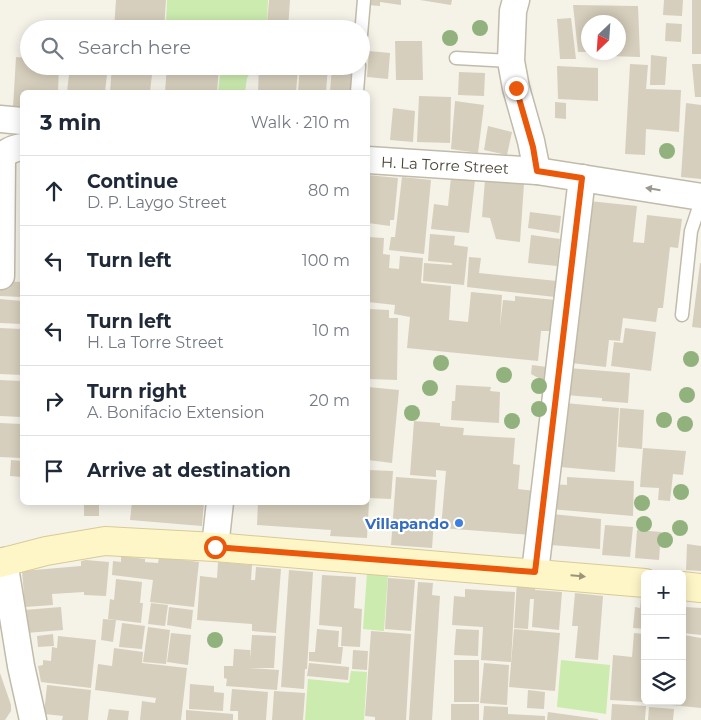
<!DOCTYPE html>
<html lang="en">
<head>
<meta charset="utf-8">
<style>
	:root { --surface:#fff; --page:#f6f6f7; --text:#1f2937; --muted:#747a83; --line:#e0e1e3 }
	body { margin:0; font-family:Montserrat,sans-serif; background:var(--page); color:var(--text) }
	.controls { position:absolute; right:15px; bottom:15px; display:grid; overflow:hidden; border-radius:8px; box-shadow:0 2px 12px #0003 }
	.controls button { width:45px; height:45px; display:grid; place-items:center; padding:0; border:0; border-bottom:1px solid var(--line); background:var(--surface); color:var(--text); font:25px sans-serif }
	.compass { position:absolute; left:581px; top:15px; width:45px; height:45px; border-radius:50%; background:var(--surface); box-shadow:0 2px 12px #0003; rotate:205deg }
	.stop { position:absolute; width:15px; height:15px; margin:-11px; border:4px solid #ea580c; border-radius:50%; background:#fff }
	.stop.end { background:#ea580c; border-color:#fff; box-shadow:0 1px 5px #0008 }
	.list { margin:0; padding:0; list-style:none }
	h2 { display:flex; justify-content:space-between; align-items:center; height:65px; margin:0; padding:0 20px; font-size:21px }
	h2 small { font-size:16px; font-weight:400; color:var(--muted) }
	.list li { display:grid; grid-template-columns:32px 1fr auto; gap:15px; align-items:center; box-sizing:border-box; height:70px; padding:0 20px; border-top:1px solid var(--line) }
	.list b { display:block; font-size:19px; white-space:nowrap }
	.list p { margin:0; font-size:16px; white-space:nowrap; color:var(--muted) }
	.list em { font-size:16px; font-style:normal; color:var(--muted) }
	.icon { flex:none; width:28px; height:28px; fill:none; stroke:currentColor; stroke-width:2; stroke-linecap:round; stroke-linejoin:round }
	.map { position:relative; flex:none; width:701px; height:720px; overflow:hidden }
	.search { position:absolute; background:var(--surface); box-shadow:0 2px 12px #0003; left:20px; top:20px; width:350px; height:55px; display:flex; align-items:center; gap:12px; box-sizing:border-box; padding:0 18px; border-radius:28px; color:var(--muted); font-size:19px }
	.panel { position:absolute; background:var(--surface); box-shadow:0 2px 12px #0003; left:20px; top:90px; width:350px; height:415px; border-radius:8px }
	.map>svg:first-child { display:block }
	.green { fill:#cbebaf }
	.building { fill:#d7cfbd }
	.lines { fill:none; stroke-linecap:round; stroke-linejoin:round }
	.service-casing { stroke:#c1bbaa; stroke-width:15 }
	.minor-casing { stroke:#c1bbaa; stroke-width:29 }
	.secondary-casing { stroke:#d7cb96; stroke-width:30 }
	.service { stroke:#fff; stroke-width:12 }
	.minor { stroke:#fff; stroke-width:26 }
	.secondary { stroke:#fff6c8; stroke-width:28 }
	.tree { fill:#91b27d }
	.oneway { fill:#9b9890 }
	.oneway2 { fill:#9b9478 }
	.route { stroke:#ea580c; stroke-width:6 }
	.shop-dot { fill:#3f7fe0; stroke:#fff; stroke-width:2 }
	.labels { text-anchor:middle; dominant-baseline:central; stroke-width:4.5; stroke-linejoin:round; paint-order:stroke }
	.street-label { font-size:15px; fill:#494336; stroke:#fff }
	.shop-label { font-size:15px; font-weight:bold; fill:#366cbe; stroke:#fff; text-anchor:end }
</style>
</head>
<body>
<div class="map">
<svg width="701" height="720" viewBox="0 0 701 720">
	<rect width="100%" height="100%" fill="#f5f2e8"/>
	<!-- green -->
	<g class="green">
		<path d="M167,0H268L267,24L264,25L263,29H222L166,23Z"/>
		<path d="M221,66H254L247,78L245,92H218Z"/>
		<path d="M367,573L388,574L384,631L363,629Z"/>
		<path d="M561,660L610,665L606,714L557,707Z"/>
		<path d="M351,671L367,672L364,720H305L308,679L349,683Z"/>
	</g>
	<!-- building -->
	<g class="building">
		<path d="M116,0H166L164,29H114Z"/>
		<path d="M269,0H290L288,29H264V24L267,25Z"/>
		<path d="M369,0H401V5L380,2V6L368,5Z"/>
		<path d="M420,0H452L451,5Z"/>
		<path d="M664,0H683L682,16L663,15Z"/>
		<rect x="692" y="0" width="9" height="54"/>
		<path d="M573,5L638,6L640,57L606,56V52H618V22H588V52H578Z"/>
		<path d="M571,18L576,59H560L557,19Z"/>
		<path d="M666,23L682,24L681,42L665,41Z"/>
		<path d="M395,41H422L423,80H396Z"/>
		<path d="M369,51L390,53L388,79L367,77Z"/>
		<path d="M651,55L667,57L665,85H650Z"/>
		<path d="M16,57L29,58V66H59L58,92H22V108H13Z"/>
		<path d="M630,64L648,65L646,89L681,90L679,132L646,129L645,155L625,154Z"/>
		<path d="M692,64H701V97H695Z"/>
		<path d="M70,66H108L105,92H67Z"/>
		<path d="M112,66H153L150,92H110Z"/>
		<path d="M167,66H219L217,92H165Z"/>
		<path d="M259,66L298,68L296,92H258Z"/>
		<path d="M300,66H328L326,92H298Z"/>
		<path d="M332,66H354L352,92H330Z"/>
		<path d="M557,66L598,68V101L558,99Z"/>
		<path d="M459,72L485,73L484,96L458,95Z"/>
		<path d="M419,96L451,97L450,143L417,142Z"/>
		<path d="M455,101L484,105L478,153L451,149Z"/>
		<path d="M555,102L566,103V119L555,118Z"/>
		<path d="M686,103L701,105V179L681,177Z"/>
		<path d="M393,108L415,111L413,142L390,140Z"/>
		<path d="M488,126L512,132L507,155L484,150Z"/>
		<path d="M368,175L398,178L394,220H390V226L368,223Z"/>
		<path d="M402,177L431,180L424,254L389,250L391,237H395Z"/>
		<path d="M451,177L475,180L469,233L431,229L434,204L448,206Z"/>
		<path d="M485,180L524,184L520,242L496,239L490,218L482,217Z"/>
		<path d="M589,201L637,206L633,242L644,243L647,215L682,219L678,248L670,247L663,308H658L656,322L623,318L620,341L609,340L606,367L571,363L574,336H577L580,314L577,313Z"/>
		<path d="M530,212L561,216L559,233L528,228Z"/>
		<path d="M430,234L455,236L454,245L468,247L464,285L423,281L424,263L452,265V263L428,261Z"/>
		<path d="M531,235L560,239L557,266L528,263Z"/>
		<path d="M368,237L384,238L383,254L390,255L389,268L399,269L400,256L423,258L421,283L451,286L449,320L468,322L471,292L502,295L500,326L503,300L515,301V296L556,300L553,331H541L538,361L407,348L410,317L394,314L395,305L368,302Z"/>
		<path d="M469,257L481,258L479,273L557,281L555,297L467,287Z"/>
		<path d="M700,263H701V328L692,327Z"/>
		<path d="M0,281L22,282V297L0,296Z"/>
		<path d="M0,299L22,301V324L0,323Z"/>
		<path d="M368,309L389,310V318H398L397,380L368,379Z"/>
		<path d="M0,328L22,329V375L0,374Z"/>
		<path d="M625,328L656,332L651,371L611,366L614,342L623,343Z"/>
		<path d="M532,365L547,367L546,382L531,374Z"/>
		<path d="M568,368L630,373L628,403L602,401V398L566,395Z"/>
		<path d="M0,380L22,381L21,417L0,416Z"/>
		<path d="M456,385L491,387L490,391L500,392L499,423L451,420L452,401H455Z"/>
		<path d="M368,387L399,390L392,463L368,460Z"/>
		<path d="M565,403L619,408L615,472L560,467Z"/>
		<path d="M620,408L644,410L642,449L618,447Z"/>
		<path d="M414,421L440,423V426L464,428L463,435L515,438L513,464L520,465L518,489L535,491L532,535L441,528L446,471L436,470V477L410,475Z"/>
		<path d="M0,423L22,424L21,458L0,457Z"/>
		<path d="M643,448L686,451L683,475L673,474L670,501L658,500L659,488L640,487Z"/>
		<path d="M11,460L22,461V477L10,476Z"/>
		<path d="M368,470L393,471L391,499L368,498Z"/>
		<path d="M396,477L437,480L432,548L391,545Z"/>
		<path d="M567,477L634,481L633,516L550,509L552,484L567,485Z"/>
		<rect x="84" y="502" width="15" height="14"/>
		<path d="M132,502H204L202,526L130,520Z"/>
		<path d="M258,502H369L367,538L330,536L331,530L257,525Z"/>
		<path d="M552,514L601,519L600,549L551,545Z"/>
		<path d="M605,525L633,527L630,557L602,555Z"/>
		<path d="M637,530L661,532L659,560L635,558Z"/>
		<path d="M687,544L701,546V571L686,570Z"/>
		<path d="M121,556L145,559V562L158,563L159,557L199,562L194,607L150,602L153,580L112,575L113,561L121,562Z"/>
		<path d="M86,560L109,562L106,596L84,595V592L52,594L53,605L25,607L22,571L81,566V561Z"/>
		<path d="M218,562L252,565L251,580H255L256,567L281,569L276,633L252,631V624L197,620L200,576L217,578Z"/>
		<path d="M289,570L313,572L307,669H305L304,689L281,687Z"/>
		<path d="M322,575L356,577L354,608L362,609L360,647L341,646L342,627L319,625Z"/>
		<path d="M388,578L415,580L411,631L385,629Z"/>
		<path d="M116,579L142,582L140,603H143L141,623L108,619L110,599L114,600Z"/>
		<path d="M517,581L536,583L535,590L562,592L559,630L532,627L534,599H530L528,629L514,628Z"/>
		<path d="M418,582L433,583L432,595L440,596L432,720H409Z"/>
		<path d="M465,589L515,592L511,662L481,660L483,627L452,625L454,596L465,597Z"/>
		<path d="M575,593L603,596L598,660L575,658L578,626H572Z"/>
		<path d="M641,598H645V629L633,628L635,607L640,608Z"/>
		<path d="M151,603L168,605L165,626L148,624Z"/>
		<path d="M61,607L63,630L26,633L24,610Z"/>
		<path d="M169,607L193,610L191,629L167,625Z"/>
		<path d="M685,607L701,608V635L683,633Z"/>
		<path d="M103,619L116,620L113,642L101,640Z"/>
		<path d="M122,623L145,626L142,649L119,647Z"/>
		<path d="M148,627L170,630L166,664L143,662Z"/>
		<path d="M317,629L339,631L338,647H343L341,664L309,661V652H315Z"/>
		<path d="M456,629L479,630L478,656L454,655Z"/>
		<path d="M514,629L560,633L555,691L509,687Z"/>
		<path d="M371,631L411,634L406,720H375V717L365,716Z"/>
		<path d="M171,633L191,635L188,665L167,662Z"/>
		<path d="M634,633L645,634V702L610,700L613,655L632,657Z"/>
		<path d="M53,634L54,646L38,647L37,636Z"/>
		<path d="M252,635L276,636L274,668H249L279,670L277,690L226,686L227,679L224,678V666H233L234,649L250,650V659Z"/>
		<path d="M684,635L701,638V708L651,703V701H682V647Z"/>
		<path d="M58,636L96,640L91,688L41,682L38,666L43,665V660L51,661L52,647L57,648Z"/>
		<path d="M114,648L143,652L142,663L187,668L181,720H140L142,701L155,703L156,698L95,690L98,664L112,666Z"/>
		<path d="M353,650L368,651L367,670L352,669Z"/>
		<rect x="454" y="660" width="25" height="42"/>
		<path d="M309,663L349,667L348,680L307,676Z"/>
		<path d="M484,663L509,665L507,705L480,703Z"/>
		<path d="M0,673L11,705V711L5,720H0Z"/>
		<path d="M190,684L214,686V692L224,693L223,711L189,709Z"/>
		<path d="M47,685L91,690L88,720H62L63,716L44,714Z"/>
		<path d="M232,689L268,692L266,720H238V711H230Z"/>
		<path d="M528,690L545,692L544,709L527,708Z"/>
		<path d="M274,691L305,693L303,720H272Z"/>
		<rect x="451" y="704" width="28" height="16"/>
		<path d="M612,704L646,706L645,720H611Z"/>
		<path d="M484,706L508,707V714L545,716V720H483Z"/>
		<path d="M649,707L674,709L673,720H648Z"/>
		<path d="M109,709L129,711L128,720H107Z"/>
		<path d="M186,710L233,714V720H186Z"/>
		<path d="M548,712L598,719V720H547Z"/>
	</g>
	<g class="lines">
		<!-- service casing -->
		<g class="service-casing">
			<g id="service">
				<path d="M361,35L364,0"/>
				<path d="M456,58L511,61"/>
				<path d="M357,92L359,66"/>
				<path d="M682,315L691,231L701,201"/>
			</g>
		</g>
		<!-- minor casing -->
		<g class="minor-casing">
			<g id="minor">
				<path d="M516,0L513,11L511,61L516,88L531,141L537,171"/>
				<path d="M0,119L22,121"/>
				<path d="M368,160L537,171L701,197"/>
				<path d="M1,276L2,160C6,150 13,149 22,147"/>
				<path d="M215,547L220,502"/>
				<path d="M4,561L21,666L33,720"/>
				<path d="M535,572L582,178"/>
			</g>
		</g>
		<!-- secondary casing -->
		<g class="secondary-casing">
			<g id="secondary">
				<path d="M0,563L46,551L105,541L215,547L645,583"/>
				<path d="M682,586L701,588"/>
			</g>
		</g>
		<!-- service -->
		<use href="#service" class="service"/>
		<!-- minor -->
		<use href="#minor" class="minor"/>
		<!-- secondary -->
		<use href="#secondary" class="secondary"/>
	</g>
	<!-- trees -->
	<g class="tree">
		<circle cx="480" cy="28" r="8"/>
		<circle cx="450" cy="38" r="8"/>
		<circle cx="667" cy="151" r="8"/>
		<circle cx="691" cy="359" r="8"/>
		<circle cx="441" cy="363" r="8"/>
		<circle cx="504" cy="375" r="8"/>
		<circle cx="539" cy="386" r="8"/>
		<circle cx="430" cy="388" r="8"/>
		<circle cx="687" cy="395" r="8"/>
		<circle cx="539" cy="409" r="8"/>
		<circle cx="412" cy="413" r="8"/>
		<circle cx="664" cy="420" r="8"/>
		<circle cx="512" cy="421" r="8"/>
		<circle cx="685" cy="424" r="8"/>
		<circle cx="681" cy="492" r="8"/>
		<circle cx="642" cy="503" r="8"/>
		<circle cx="644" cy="524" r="8"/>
		<circle cx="680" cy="528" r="8"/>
		<circle cx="665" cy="540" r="8"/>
		<circle cx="215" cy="640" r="8"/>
	</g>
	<!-- one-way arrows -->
	<defs><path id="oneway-solid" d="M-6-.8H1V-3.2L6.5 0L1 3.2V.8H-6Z" transform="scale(1.25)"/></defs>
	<use class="oneway" href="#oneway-solid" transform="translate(653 189) rotate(-171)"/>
	<use class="oneway2" href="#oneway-solid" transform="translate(578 576) rotate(5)"/>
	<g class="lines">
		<!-- route -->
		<path class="route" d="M215,547L535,572L582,178L537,171L533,147L516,88"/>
	</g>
	<!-- markers -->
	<circle class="shop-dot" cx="459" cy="523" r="5"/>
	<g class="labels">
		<!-- street labels -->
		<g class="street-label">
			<text transform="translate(445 165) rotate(3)">H. La Torre Street</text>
		</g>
		<!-- shop labels -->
		<g class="shop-label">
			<text x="449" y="523">Villapando</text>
		</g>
	</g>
</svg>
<div class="controls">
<button>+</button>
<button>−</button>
<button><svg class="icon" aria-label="layers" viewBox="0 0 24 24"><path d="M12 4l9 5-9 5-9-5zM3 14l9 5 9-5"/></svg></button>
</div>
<svg class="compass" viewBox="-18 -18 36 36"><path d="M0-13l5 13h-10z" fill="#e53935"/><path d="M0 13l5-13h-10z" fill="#747a83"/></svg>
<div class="stop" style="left:215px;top:547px"></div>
<div class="stop end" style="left:516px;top:88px"></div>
<div class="search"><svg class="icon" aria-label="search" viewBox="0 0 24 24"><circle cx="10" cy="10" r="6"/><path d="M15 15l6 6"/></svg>Search here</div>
<section class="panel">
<h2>3 min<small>Walk · 210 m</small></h2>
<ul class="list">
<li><svg class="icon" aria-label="ahead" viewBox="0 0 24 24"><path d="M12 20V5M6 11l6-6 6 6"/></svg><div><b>Continue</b><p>D. P. Laygo Street</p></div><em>80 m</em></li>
<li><svg class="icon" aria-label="left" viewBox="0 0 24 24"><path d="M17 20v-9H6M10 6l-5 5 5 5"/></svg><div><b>Turn left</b></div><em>100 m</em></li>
<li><svg class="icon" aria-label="left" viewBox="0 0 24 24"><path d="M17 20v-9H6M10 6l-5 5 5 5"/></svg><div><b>Turn left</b><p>H. La Torre Street</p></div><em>10 m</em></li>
<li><svg class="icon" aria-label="right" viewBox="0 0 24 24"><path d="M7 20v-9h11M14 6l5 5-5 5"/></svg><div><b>Turn right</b><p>A. Bonifacio Extension</p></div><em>20 m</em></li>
<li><svg class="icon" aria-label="arrive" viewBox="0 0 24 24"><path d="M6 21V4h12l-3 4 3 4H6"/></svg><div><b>Arrive at destination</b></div></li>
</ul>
</section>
</div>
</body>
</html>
